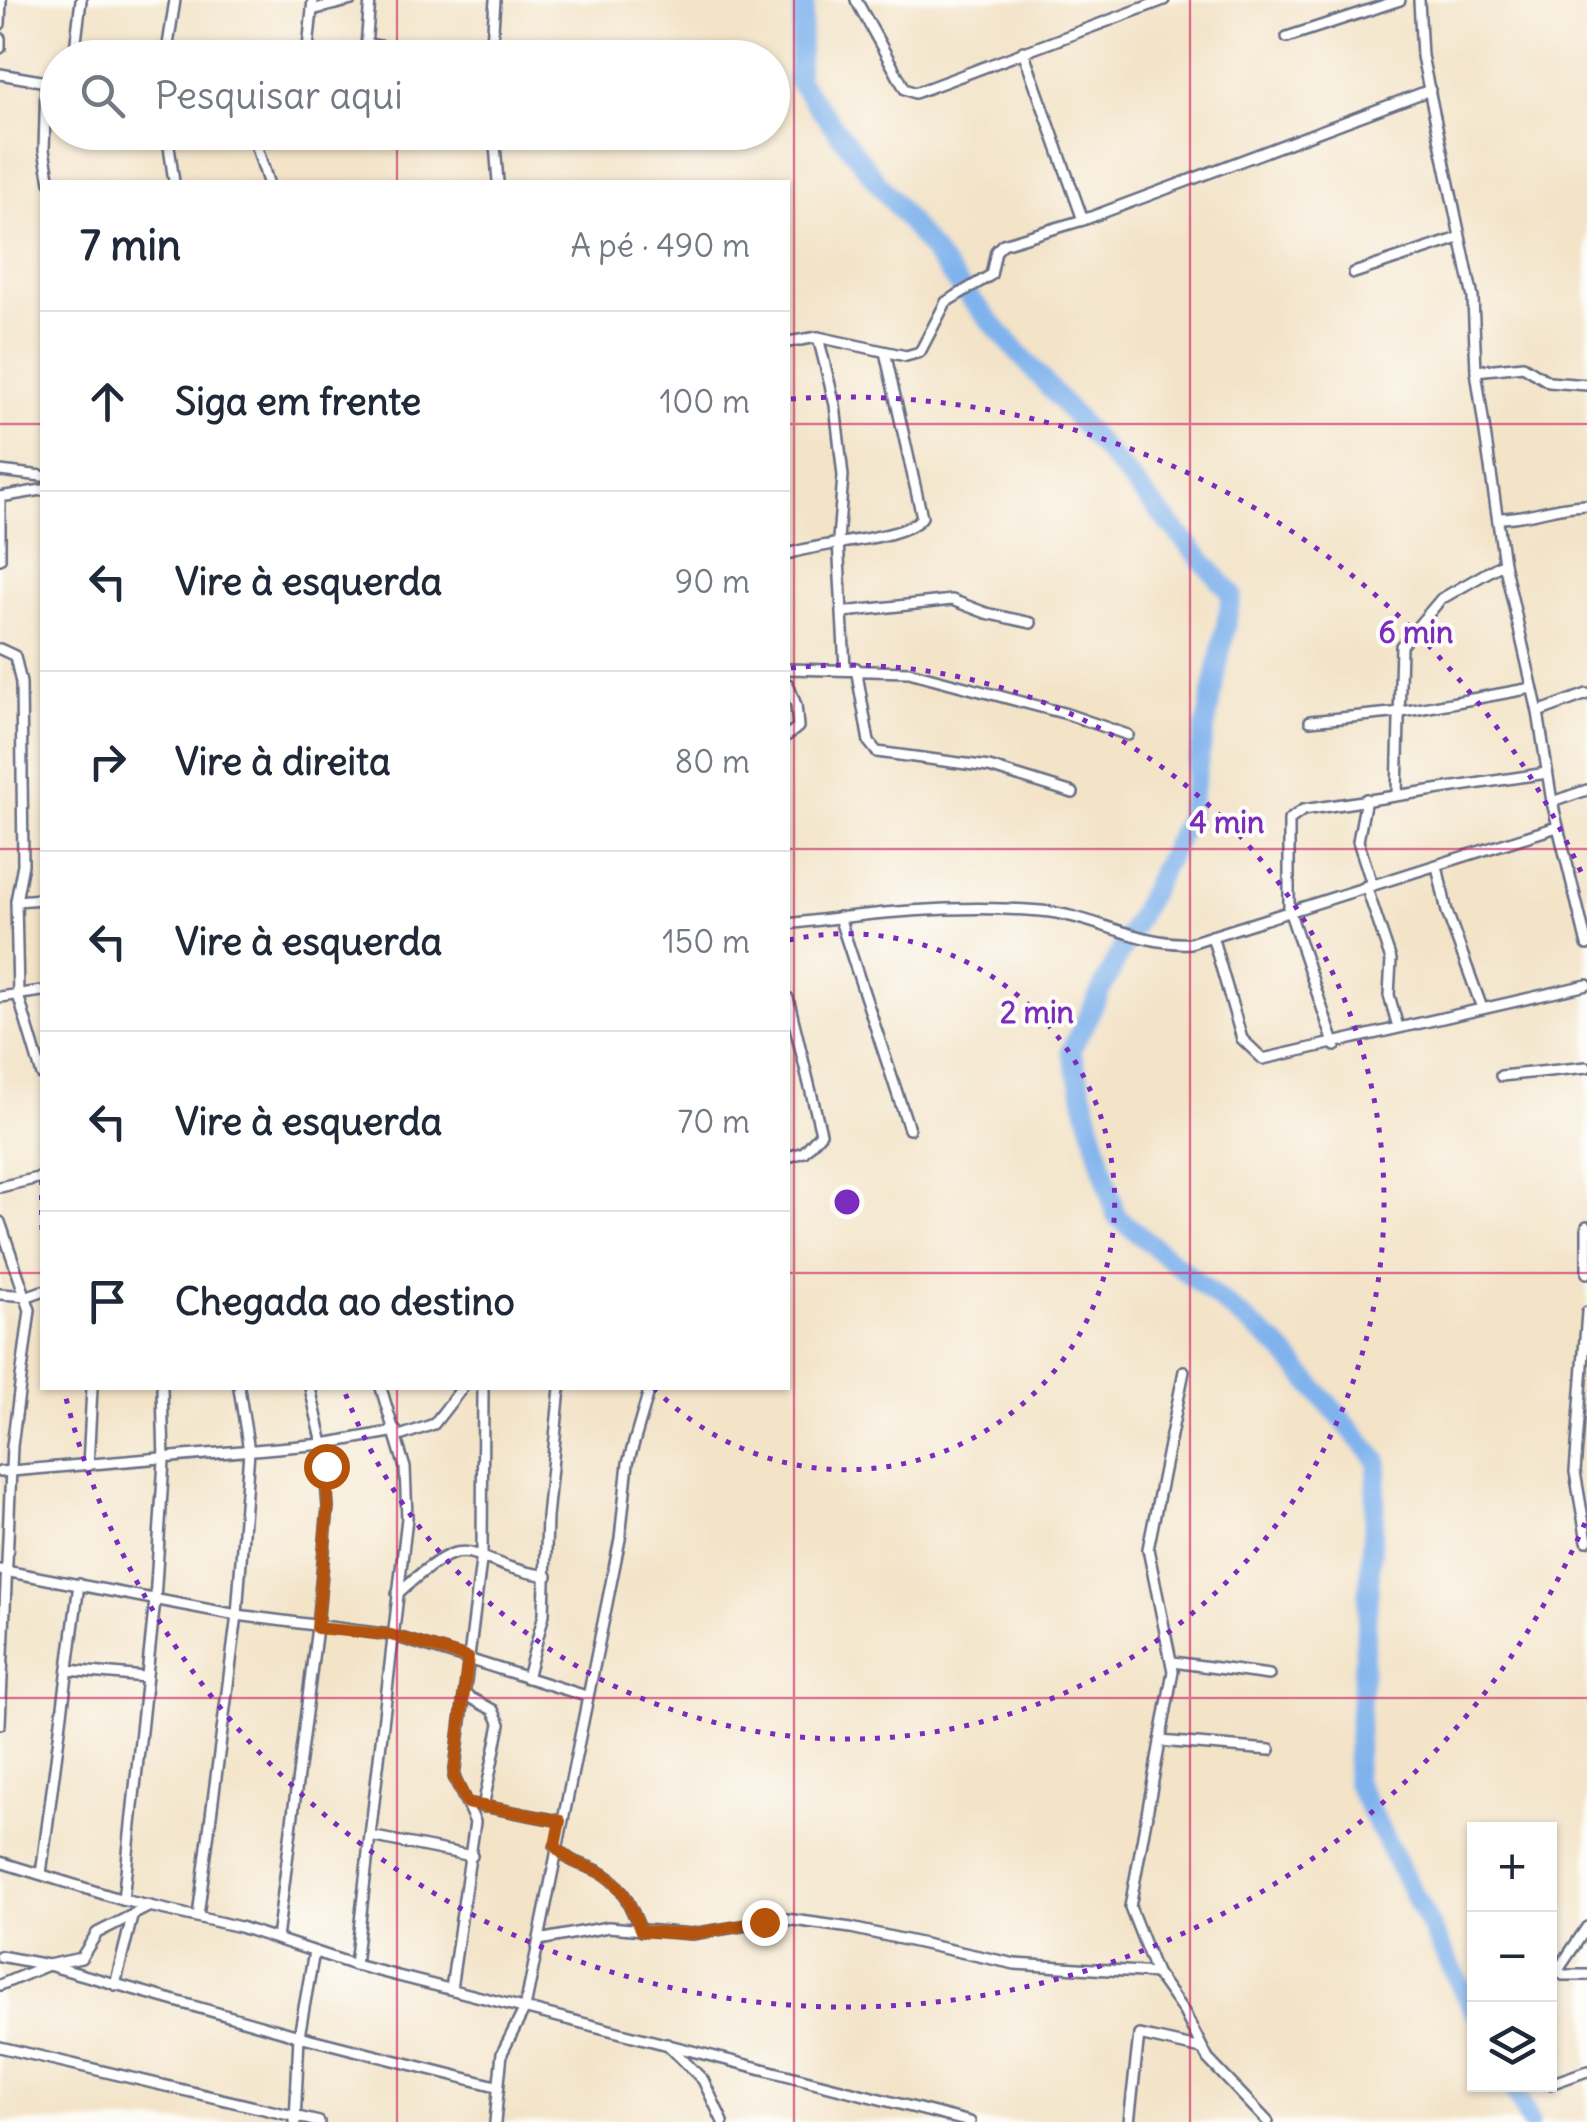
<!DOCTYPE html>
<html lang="pt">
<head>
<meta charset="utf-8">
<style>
	:root { --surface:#fff; --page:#f6f6f7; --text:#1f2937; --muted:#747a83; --line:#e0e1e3 }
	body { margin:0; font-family:Delius,sans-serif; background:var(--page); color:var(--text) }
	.controls { position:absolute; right:30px; bottom:30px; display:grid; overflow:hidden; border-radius:0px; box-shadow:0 2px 8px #0004 }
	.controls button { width:90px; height:90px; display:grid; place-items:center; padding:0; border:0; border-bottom:2px solid var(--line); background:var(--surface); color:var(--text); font:50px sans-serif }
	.stop { position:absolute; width:30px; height:30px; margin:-22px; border:8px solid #b45309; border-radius:50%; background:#fff }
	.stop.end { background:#b45309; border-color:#fff; box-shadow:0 2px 10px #0008 }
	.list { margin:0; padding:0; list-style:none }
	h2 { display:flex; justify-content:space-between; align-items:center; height:130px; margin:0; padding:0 40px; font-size:42px }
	h2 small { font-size:32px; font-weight:400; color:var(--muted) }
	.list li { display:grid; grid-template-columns:65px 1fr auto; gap:30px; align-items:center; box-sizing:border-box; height:180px; padding:0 40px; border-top:2px solid var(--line) }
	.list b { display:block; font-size:38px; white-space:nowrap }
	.list em { font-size:32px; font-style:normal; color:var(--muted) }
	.icon { flex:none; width:55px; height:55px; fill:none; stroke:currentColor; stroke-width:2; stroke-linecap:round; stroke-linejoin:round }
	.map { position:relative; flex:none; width:1587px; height:2122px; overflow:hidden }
	.search { position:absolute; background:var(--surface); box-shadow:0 2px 8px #0004; left:40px; top:40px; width:750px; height:110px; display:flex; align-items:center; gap:25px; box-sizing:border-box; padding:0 35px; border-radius:55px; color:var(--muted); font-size:38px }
	.panel { position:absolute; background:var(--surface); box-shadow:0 2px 8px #0004; left:40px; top:180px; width:750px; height:1210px; border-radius:0px }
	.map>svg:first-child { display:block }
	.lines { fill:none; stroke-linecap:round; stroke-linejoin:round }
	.river { stroke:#80b3ed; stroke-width:20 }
	.minor-casing { stroke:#676e83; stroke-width:14 }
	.minor { stroke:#fff; stroke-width:9 }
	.route { stroke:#b45309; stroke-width:12 }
	.grid { fill:none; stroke:#c2185b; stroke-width:2.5; stroke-opacity:0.55 }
	.ring { fill:none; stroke:#7b2cbf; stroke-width:5; stroke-dasharray:5 10 }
	.centre { fill:#7b2cbf; stroke:#fdfcf7; stroke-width:5 }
	.ring-label { font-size:30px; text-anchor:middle; font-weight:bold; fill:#7b2cbf; stroke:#fdfcf7; stroke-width:8; stroke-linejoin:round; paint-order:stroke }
</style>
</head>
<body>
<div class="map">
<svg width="1587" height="2122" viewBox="0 0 1587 2122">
	<rect width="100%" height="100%" fill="#fdfcf7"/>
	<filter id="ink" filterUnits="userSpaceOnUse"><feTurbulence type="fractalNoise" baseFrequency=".01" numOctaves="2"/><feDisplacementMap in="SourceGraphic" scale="20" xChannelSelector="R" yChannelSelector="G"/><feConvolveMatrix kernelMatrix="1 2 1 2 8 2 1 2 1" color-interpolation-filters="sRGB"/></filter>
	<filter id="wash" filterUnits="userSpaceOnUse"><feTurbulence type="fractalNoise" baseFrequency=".0048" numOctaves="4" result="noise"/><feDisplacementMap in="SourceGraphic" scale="40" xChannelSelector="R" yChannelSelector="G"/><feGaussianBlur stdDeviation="2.25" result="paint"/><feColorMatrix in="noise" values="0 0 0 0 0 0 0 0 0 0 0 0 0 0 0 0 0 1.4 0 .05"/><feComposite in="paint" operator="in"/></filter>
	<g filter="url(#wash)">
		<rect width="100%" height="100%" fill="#f3e3c7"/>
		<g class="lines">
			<!-- river -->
			<g class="river">
				<path d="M805,0L797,80L961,288L1232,594L1187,820L1071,1050L1116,1216L1281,1349L1378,1461L1355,1781L1474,2011"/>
				<path d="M1512,2084L1530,2122"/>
			</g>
		</g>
	</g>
	<g filter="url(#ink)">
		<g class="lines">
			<!-- minor casing -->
			<g class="minor-casing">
				<g id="minor">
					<path d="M856,0L905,89L915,93L1164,0"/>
					<path d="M1419,0L1422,56L1473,298L1476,371L1504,563L1538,712L1552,802L1587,945"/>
					<path d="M312,10L352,0"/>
					<path d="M0,24L1,0"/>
					<path d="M1287,37L1400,0"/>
					<path d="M0,38V48"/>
					<path d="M367,44L457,58"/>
					<path d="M1023,51L1083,220"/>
					<path d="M74,58L81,0"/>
					<path d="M166,58L175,0"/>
					<path d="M307,58L313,0"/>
					<path d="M365,58L370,0"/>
					<path d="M491,58L495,0"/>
					<path d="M0,74L58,84"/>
					<path d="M46,82L44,150L50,182"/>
					<path d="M167,132L174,182"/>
					<path d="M252,132L268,182"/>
					<path d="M494,132L498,182"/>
					<path d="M1354,273L1459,238"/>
					<path d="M818,337L835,405L843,476L838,540L845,668"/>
					<path d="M788,342L818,337L906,356L920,352L946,302L991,275L996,251L1003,244L1083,220L1430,90"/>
					<path d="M1476,371L1523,366L1549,382L1587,385"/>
					<path d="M0,471L42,476"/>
					<path d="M0,497L42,490"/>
					<path d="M0,503V559"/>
					<path d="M1499,518C1530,518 1556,505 1587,505"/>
					<path d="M788,554C823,541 905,541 922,517L885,352"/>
					<path d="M844,612L952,600L986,613L1031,623"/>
					<path d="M0,649L15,656L21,683L23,864L16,901L18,995L42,1075"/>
					<path d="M856,668L869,742L877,752L989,767L1073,793"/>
					<path d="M788,669L909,672L1067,714L1128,735"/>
					<path d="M788,684L796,705L798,727L788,735"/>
					<path d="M1538,712L1587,694"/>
					<path d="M1310,721L1402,712L1532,688"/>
					<path d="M1397,795L1401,646L1441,599L1504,563"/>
					<path d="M1366,799L1358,841L1372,884"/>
					<path d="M1552,802L1587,790"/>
					<path d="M1437,866L1447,912L1482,1008"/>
					<path d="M1366,886L1391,960L1389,995L1398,1027"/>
					<path d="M16,901L42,899"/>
					<path d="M839,917L909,1129"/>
					<path d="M788,924C872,913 955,904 1041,911C1091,915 1140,946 1190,943L1557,827"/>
					<path d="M1212,936L1242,1039L1263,1059L1587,985"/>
					<path d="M0,997L42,991"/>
					<path d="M788,998L821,1133L804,1152L788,1157"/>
					<path d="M1335,1046L1289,910V820L1303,810L1547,773"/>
					<path d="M1501,1076L1587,1067"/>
					<path d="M0,1187L42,1177"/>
					<path d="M0,1222L30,1310L12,1446L0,1724"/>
					<path d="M1587,1226V1273"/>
					<path d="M0,1294L28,1296L42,1291"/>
					<path d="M1587,1312L1575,1472L1587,1541"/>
					<path d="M1184,1371L1148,1549L1173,1671L1130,1907L1156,1973L1184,2012L1208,2059L1268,2122"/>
					<path d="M397,1437L434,1424L462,1388"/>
					<path d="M88,1466L92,1388"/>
					<path d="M0,1472L323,1444L396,1431"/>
					<path d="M0,1570L237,1615L391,1635L586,1696"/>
					<path d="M397,1594C477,1521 459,1563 547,1576"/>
					<path d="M1173,1662L1269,1675"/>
					<path d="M68,1670L145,1677"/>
					<path d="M527,1678L544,1614L547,1517L560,1388"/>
					<path d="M465,1695L493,1710L500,1724L483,1807"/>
					<path d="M1160,1741L1270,1750"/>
					<path d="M467,1803L560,1821"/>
					<path d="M370,1836L472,1856"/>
					<path d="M555,1847C576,1868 584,1862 605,1875C625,1888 632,1911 641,1931"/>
					<path d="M0,1862L123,1900L240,1927L355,1965L970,2122"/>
					<path d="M41,1874L79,1584"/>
					<path d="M123,1900L155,1600L164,1461L162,1388"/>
					<path d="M198,1916L237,1615L249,1451L239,1388"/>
					<path d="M1587,1927L1558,1970L1563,1975H1587"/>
					<path d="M277,1939L317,1627L328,1507L323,1444L310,1388"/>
					<path d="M539,1940L608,1927L692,1934L786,1919L851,1928L1015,1964L1156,1973"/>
					<path d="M0,1956L48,1965L299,2036L496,2086"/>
					<path d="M355,1965L407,1518L405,1468L381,1388"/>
					<path d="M0,1985L48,1965L81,1958L97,1933L150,1906"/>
					<path d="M115,1985L132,1917"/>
					<path d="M451,1989L475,1822L454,1777L482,1553L483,1388"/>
					<path d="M667,2044L703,2080L723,2122"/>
					<path d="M0,2047L319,2122"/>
					<path d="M1550,2084L1587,2071"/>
					<path d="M295,2122L299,2036L314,1952"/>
					<path d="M495,2122L502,2053L525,2008L620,1539L628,1463L650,1388"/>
					<path d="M1129,2122L1139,2035L1202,2049"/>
				</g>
			</g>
			<!-- minor -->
			<use href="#minor" class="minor"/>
		</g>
	</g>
	<g class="lines" filter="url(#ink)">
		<!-- route -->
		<path class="route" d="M326,1466L328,1507L317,1628L391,1635L468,1658L454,1777L467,1803L560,1821L555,1846C578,1870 582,1861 605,1875C625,1888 632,1911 641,1931L692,1934L764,1922"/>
	</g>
	<!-- grid -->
	<path class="grid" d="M397,0V58M794,0V2122M1190,0V2122M397,132V182M0,424H42M788,424H1587M0,849H42M788,849H1587M0,1273H42M788,1273H1587M397,1388V2122M0,1698H1587"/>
	<!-- distance rings -->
	<g class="ring">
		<path d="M789 940A268 268 0 1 1 654 1388"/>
		<path d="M791 668A537 537 0 1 1 344 1390"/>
		<path d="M1585 1523A805 805 0 0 1 64 1390M42 1230A805 805 0 0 1 42 1174M791 399A805 805 0 0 1 1585 881"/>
	</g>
	<circle cx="847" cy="1202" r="15" class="centre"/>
	<g class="ring-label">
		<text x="1416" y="643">6 min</text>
		<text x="1227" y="833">4 min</text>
		<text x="1037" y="1023">2 min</text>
	</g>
</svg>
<div class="controls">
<button>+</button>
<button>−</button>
<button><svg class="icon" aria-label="layers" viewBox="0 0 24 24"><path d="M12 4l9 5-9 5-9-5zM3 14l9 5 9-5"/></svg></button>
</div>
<div class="stop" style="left:326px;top:1466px"></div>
<div class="stop end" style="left:764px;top:1922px"></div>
<div class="search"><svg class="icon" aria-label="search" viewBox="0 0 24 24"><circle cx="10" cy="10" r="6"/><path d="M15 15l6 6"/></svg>Pesquisar aqui</div>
<section class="panel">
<h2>7 min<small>A pé · 490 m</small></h2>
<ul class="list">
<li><svg class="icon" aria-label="ahead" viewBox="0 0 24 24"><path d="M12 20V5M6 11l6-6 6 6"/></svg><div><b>Siga em frente</b></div><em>100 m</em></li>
<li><svg class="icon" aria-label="left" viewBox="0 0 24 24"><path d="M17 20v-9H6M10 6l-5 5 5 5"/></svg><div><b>Vire à esquerda</b></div><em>90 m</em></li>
<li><svg class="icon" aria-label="right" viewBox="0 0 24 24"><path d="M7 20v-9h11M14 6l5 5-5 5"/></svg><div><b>Vire à direita</b></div><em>80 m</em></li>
<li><svg class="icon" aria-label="left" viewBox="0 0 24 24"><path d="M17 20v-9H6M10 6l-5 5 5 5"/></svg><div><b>Vire à esquerda</b></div><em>150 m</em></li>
<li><svg class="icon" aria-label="left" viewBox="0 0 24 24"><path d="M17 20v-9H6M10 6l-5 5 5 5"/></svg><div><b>Vire à esquerda</b></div><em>70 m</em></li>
<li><svg class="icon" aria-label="arrive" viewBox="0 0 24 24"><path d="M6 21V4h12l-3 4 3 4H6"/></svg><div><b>Chegada ao destino</b></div></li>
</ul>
</section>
</div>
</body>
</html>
